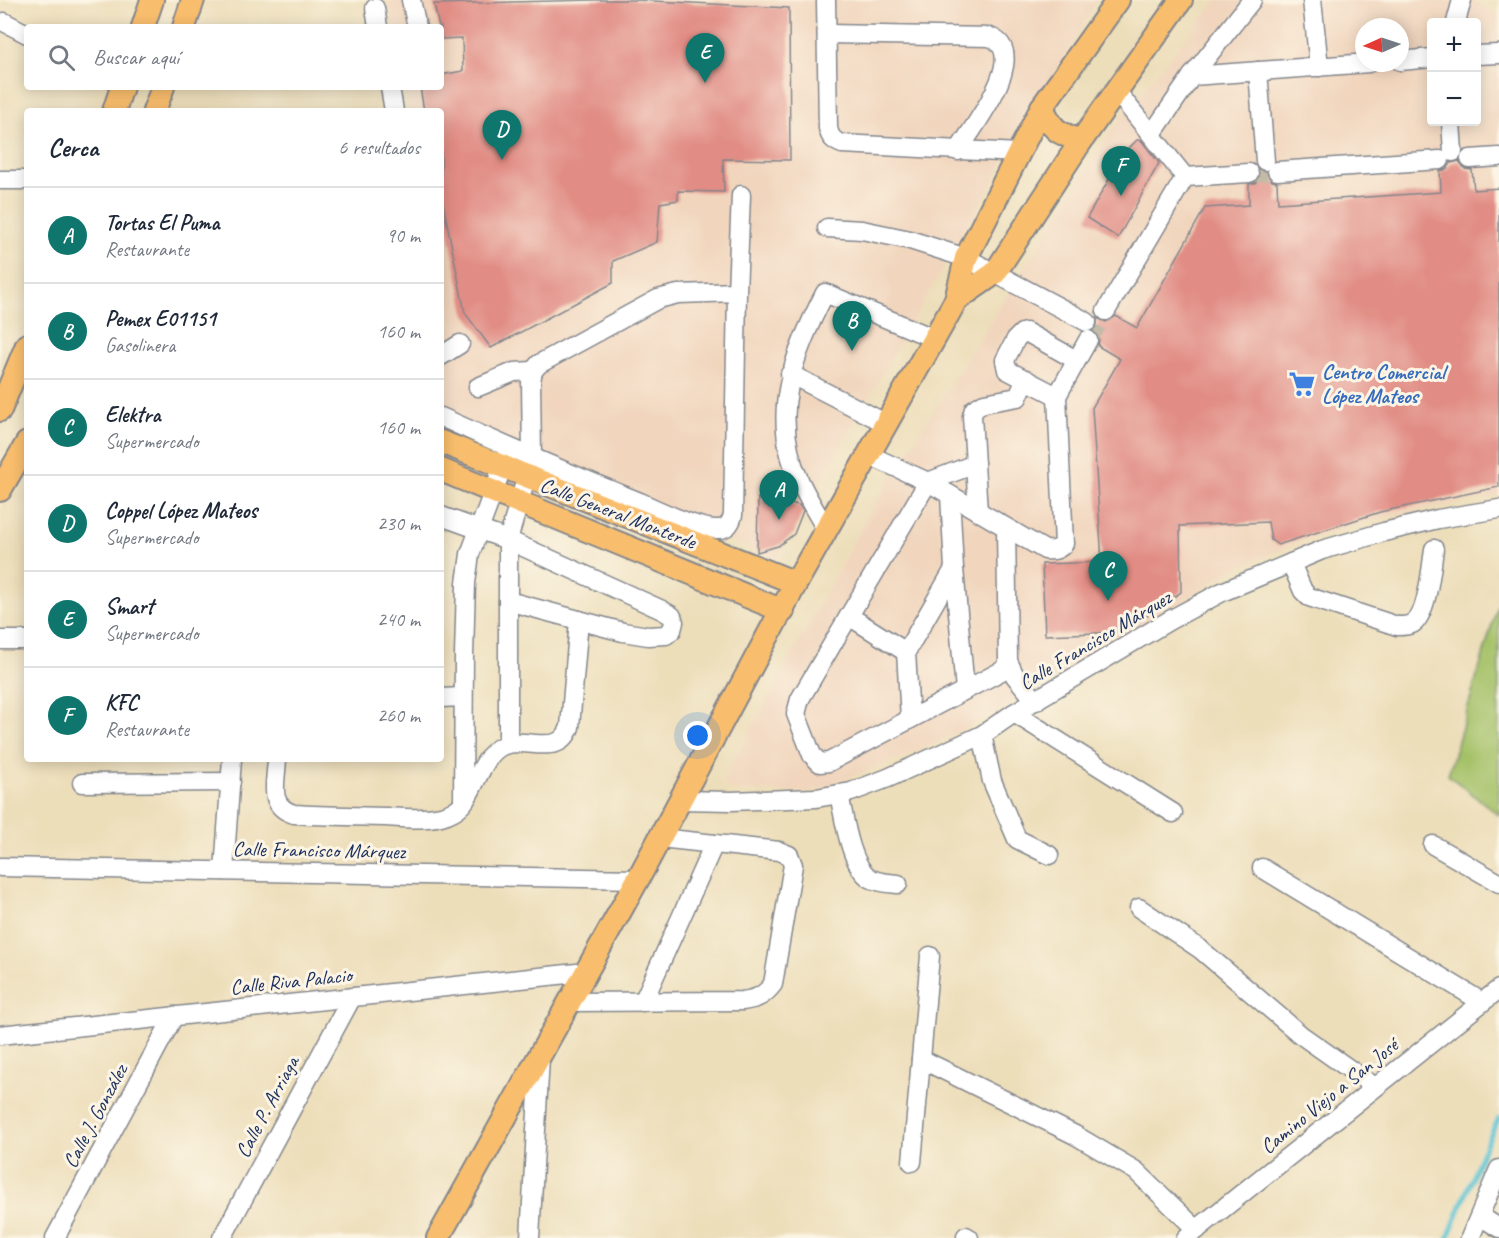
<!DOCTYPE html>
<html lang="es">
<head>
<meta charset="utf-8">
<style>
	:root { --surface:#fff; --page:#f2f2f3; --text:#1f2937; --muted:#747a83; --line:#e0e1e3; --accent:#0f766e }
	body { margin:0; font-family:Caveat,sans-serif; background:var(--page); color:var(--text) }
	.controls { position:absolute; right:18px; top:18px; display:grid; overflow:hidden; border-radius:6px; box-shadow:0 3px 15px #0003 }
	.controls button { width:54px; height:54px; display:grid; place-items:center; padding:0; border:0; border-bottom:2px solid var(--line); background:var(--surface); color:var(--text); font:30px sans-serif }
	.compass { position:absolute; left:1355px; top:18px; width:54px; height:54px; border-radius:50%; background:var(--surface); box-shadow:0 3px 15px #0003; rotate:267deg }
	.you { position:absolute; left:698px; top:736px; width:21px; height:21px; margin:-15px; border:4px solid #fff; border-radius:50%; background:#1a73e8; box-shadow:0 0 0 9px #1a73e833 }
	.badge { display:grid; place-items:center; width:39px; height:39px; border-radius:50%; background:var(--accent); color:#fff; font-size:20px; font-weight:700 }
	.pin { position:absolute; translate:-50% -50px; filter:drop-shadow(0 2px 3px #0008) }
	.pin::after { content:''; position:absolute; top:32px; width:21px; height:18px; background:inherit; clip-path:polygon(0 0,100% 0,50% 100%) }
	.list { margin:0; padding:0; list-style:none }
	h2 { display:flex; justify-content:space-between; align-items:center; height:78px; margin:0; padding:0 24px; font-size:26px }
	h2 small { font-size:20px; font-weight:400; color:var(--muted) }
	.list li { display:grid; grid-template-columns:39px 1fr auto; gap:18px; align-items:center; box-sizing:border-box; height:96px; padding:0 24px; border-top:2px solid var(--line) }
	.list b { display:block; font-size:22px; white-space:nowrap }
	.list p { margin:0; font-size:20px; white-space:nowrap; color:var(--muted) }
	.list em { font-size:20px; font-style:normal; color:var(--muted) }
	.icon { flex:none; width:33px; height:33px; fill:none; stroke:currentColor; stroke-width:2; stroke-linecap:round; stroke-linejoin:round }
	.map { position:relative; flex:none; width:1499px; height:1238px; overflow:hidden }
	.search { position:absolute; background:var(--surface); box-shadow:0 3px 15px #0003; left:24px; top:24px; width:420px; height:66px; display:flex; align-items:center; gap:15px; box-sizing:border-box; padding:0 21px; border-radius:6px; color:var(--muted); font-size:22px }
	.panel { position:absolute; background:var(--surface); box-shadow:0 3px 15px #0003; left:24px; top:108px; width:420px; height:654px; border-radius:6px }
	.map>svg:first-child { display:block }
	.built { fill:#f1d5bd; fill-rule:evenodd }
	.green { fill:#a4c168; stroke:#607863; stroke-width:1.5 }
	.lines { fill:none; stroke-linecap:round; stroke-linejoin:round }
	.stream { stroke:#58c2d3; stroke-width:5 }
	.building { fill:#e18c84 }
	.minor-tunnel { stroke:#c3bba8; stroke-width:18; stroke-dasharray:18 9; stroke-linecap:butt }
	.minor-casing { stroke:#84868c; stroke-width:21 }
	.major-casing { stroke:#84868c; stroke-width:26 }
	.minor { stroke:#fff; stroke-width:18 }
	.major { stroke:#f9be6d; stroke-width:22 }
	.labels { text-anchor:middle; dominant-baseline:central; stroke-width:6; stroke-linejoin:round; paint-order:stroke }
	.shop-label { font-size:21px; font-weight:bold; fill:#366cbe; stroke:#fcf5e5; text-anchor:start }
	.street-label { font-size:21px; fill:#1b2f5e; stroke:#fcf5e5 }
</style>
</head>
<body>
<div class="map">
<svg width="1499" height="1238" viewBox="0 0 1499 1238">
	<rect width="100%" height="100%" fill="#fcf5e5"/>
	<filter id="ink" filterUnits="userSpaceOnUse"><feTurbulence type="fractalNoise" baseFrequency=".0167" numOctaves="2"/><feDisplacementMap in="SourceGraphic" scale="12" xChannelSelector="R" yChannelSelector="G"/><feConvolveMatrix kernelMatrix="1 2 1 2 8 2 1 2 1" color-interpolation-filters="sRGB"/></filter>
	<filter id="wash" filterUnits="userSpaceOnUse"><feTurbulence type="fractalNoise" baseFrequency=".008" numOctaves="4" result="noise"/><feDisplacementMap in="SourceGraphic" scale="24" xChannelSelector="R" yChannelSelector="G"/><feGaussianBlur stdDeviation="1.35" result="paint"/><feColorMatrix in="noise" values="0 0 0 0 0 0 0 0 0 0 0 0 0 0 0 0 0 1.4 0 .05"/><feComposite in="paint" operator="in"/></filter>
	<g filter="url(#wash)">
		<rect width="100%" height="100%" fill="#eddeba"/>
		<!-- built -->
		<g class="built">
			<path d="M388,0H1097L776,559L441,425V330L452,326L441,269V111H410L405,87H441V27H394Z"/>
			<path d="M1217,0H1472L1499,15V496L1393,515L1308,539L1235,568L1154,620L976,723L928,747L836,783L806,793L731,790L722,782L874,505L1115,125ZM1432,22H1476V122H1432ZM1364,27H1400V63H1364Z"/>
		</g>
		<!-- green -->
		<path class="green" d="M1499,601V815L1448,775Z"/>
		<g class="lines">
			<!-- stream -->
			<path class="stream" d="M1448,1238L1483,1151L1499,1118"/>
		</g>
		<g id="blocks">
			<!-- building -->
			<g class="building">
				<path d="M593,0H634L789,8L790,160L723,159L724,192L678,191V200L660,203L657,242L613,261V283L491,348L465,313L441,193V111H424L420,87H441V75L463,71L462,38L441,39V27H439L434,4Z"/>
				<path d="M1137,140H1141L1159,163L1118,238L1087,218L1124,153Z"/>
				<path d="M1459,161L1465,169L1472,170L1474,190L1499,188V487L1380,512L1278,545L1271,540L1268,522L1180,526L1181,592L1122,632L1045,635L1042,564L1102,562L1092,408L1120,359L1098,346L1099,339L1094,331L1097,327V318L1106,322L1116,316L1137,328L1205,208L1249,205V184L1255,183L1259,178L1260,171L1266,172L1272,181L1277,182L1278,203L1441,192L1440,171L1447,169L1451,163Z"/>
				<path d="M758,498L799,505L803,511L794,534L778,546L757,552Z"/>
			</g>
		</g>
	</g>
	<g filter="url(#ink)">
		<use href="#blocks" fill-opacity="0" stroke="#84868c" stroke-width="1.5"/>
		<g class="lines">
			<!-- minor-tunnel -->
			<g class="minor-tunnel">
				<path d="M1249,173L1277,171"/>
				<path d="M1088,340L1106,311"/>
			</g>
			<!-- minor casing -->
			<g class="minor-casing">
				<g id="minor">
					<path d="M411,0L417,27"/>
					<path d="M826,0L828,128C830,138 834,141 842,144L1019,153"/>
					<path d="M1312,0L1319,67"/>
					<path d="M375,8L378,27"/>
					<path d="M4,22L27,34"/>
					<path d="M1456,22L1462,0"/>
					<path d="M827,34L990,37C1032,53 972,128 958,151"/>
					<path d="M1476,55L1499,54"/>
					<path d="M1400,61L1432,58"/>
					<path d="M1258,71L1265,161"/>
					<path d="M1192,76L1369,63"/>
					<path d="M390,87L394,111"/>
					<path d="M1117,92L1185,177"/>
					<path d="M1451,122L1453,152"/>
					<path d="M1152,134L1192,76L1252,0"/>
					<path d="M1470,159L1499,157"/>
					<path d="M1277,171L1440,160"/>
					<path d="M0,180H27"/>
					<path d="M827,228L862,230L910,240L966,258L1087,322"/>
					<path d="M737,292L741,195"/>
					<path d="M1106,311L1185,177L1249,173"/>
					<path d="M441,356L460,344"/>
					<path d="M790,374L885,423"/>
					<path d="M478,387L514,372L533,371"/>
					<path d="M1057,396L1007,370L1005,360L1016,339L1022,333L1026,332L1076,360"/>
					<path d="M441,417C507,447 573,475 640,502C657,510 700,530 718,529C727,529 731,523 733,515L737,292L678,294L658,299L539,364L533,371L531,381L532,458L508,540L662,610L672,616L674,622L672,630L666,635L648,636L623,632L508,601"/>
					<path d="M869,455L928,482L1045,550C1054,551 1058,550 1064,544L1057,396L1088,340"/>
					<path d="M975,464L928,482L800,699L796,714L812,755L820,763L829,762L1009,667"/>
					<path d="M950,495L954,569L965,690"/>
					<path d="M978,512L972,416L974,409L984,403L1018,397L1026,379"/>
					<path d="M441,516L508,540V743"/>
					<path d="M1006,528L1008,661L1015,676L1036,701"/>
					<path d="M827,531C818,515 808,499 800,482C768,415 794,354 825,293L933,338"/>
					<path d="M1291,563L1303,591L1309,597L1397,626C1401,626 1408,626 1412,624C1427,617 1432,564 1434,549"/>
					<path d="M849,616L906,652"/>
					<path d="M0,640H27"/>
					<path d="M441,698L463,697"/>
					<path d="M1014,713L1173,813"/>
					<path d="M910,719L906,652L954,569"/>
					<path d="M982,735L992,781L1017,839L1049,855"/>
					<path d="M277,759C276,783 267,806 294,814C325,816 356,816 386,817C404,818 424,820 441,816C449,814 459,809 464,802C475,787 484,754 502,746C526,735 559,759 570,727L579,620"/>
					<path d="M82,783L231,782"/>
					<path d="M839,794C844,816 850,866 870,878C878,883 890,883 898,884"/>
					<path d="M680,800L731,801L816,798L851,792L888,778L982,735L1014,713L1170,620L1222,592L1322,550L1384,532L1438,519L1499,509"/>
					<path d="M463,802L464,655L466,583L470,554L507,455"/>
					<path d="M1433,845L1499,883"/>
					<path d="M0,867L638,879"/>
					<path d="M1262,868L1482,1002"/>
					<path d="M224,871L232,759"/>
					<path d="M1139,908L1200,949L1301,1035L1375,1087"/>
					<path d="M569,1002L742,1001C757,999 764,996 773,984L793,865L789,855L779,851L660,838"/>
					<path d="M643,1002L714,844"/>
					<path d="M0,1035L586,972"/>
					<path d="M921,1059L1075,1135L1136,1171L1197,1230"/>
					<path d="M912,1162L930,956"/>
					<path d="M1480,1216L1499,1228"/>
					<path d="M966,1236L969,1238"/>
					<path d="M55,1238L174,1016"/>
					<path d="M222,1238L352,997"/>
					<path d="M530,1238L540,1057"/>
					<path d="M1186,1238L1499,989"/>
					<path d="M1470,1238L1499,1169"/>
				</g>
			</g>
			<!-- major casing -->
			<g class="major-casing">
				<g id="major">
					<path d="M143,27L152,0"/>
					<path d="M184,27L193,0"/>
					<path d="M1042,107C1053,131 1056,132 1081,141"/>
					<path d="M114,111L122,87"/>
					<path d="M154,111L163,87"/>
					<path d="M956,300L995,273L1081,141L1181,0"/>
					<path d="M0,410L27,345"/>
					<path d="M441,442L796,583"/>
					<path d="M441,470L783,611"/>
					<path d="M0,490L27,443"/>
					<path d="M438,1238L638,879L796,583L956,300L966,258L1042,107L1118,0"/>
				</g>
			</g>
			<!-- minor -->
			<use href="#minor" class="minor"/>
			<!-- major -->
			<use href="#major" class="major"/>
		</g>
	</g>
	<!-- icons -->
	<defs>
		<g id="supermarket-bare" transform="scale(2.07)"><path d="M-6-5.5h2.5l.6 2H6L4.5 2H-2.5L-4.4-4H-6ZM-1.5 3.2a1.3 1.3 0 1 0 .1 0ZM3 3.2a1.3 1.3 0 1 0 .1 0Z" fill="#3f7fe0" stroke="#fcf5e5" stroke-width="2.5" paint-order="stroke"/></g>
	</defs>
	<g fill-rule="evenodd">
		<use href="#supermarket-bare" x="1302" y="384"/>
	</g>
	<g class="labels">
		<!-- shop labels -->
		<g class="shop-label">
			<text x="1322" y="372">Centro Comercial<tspan x="1322" dy="24">López Mateos</tspan></text>
		</g>
		<!-- street labels -->
		<g class="street-label">
			<text transform="translate(618 513) rotate(21)">Calle General Monterde</text>
			<text transform="translate(1095 640) rotate(-31)">Calle Francisco Márquez</text>
			<text transform="translate(319 850) rotate(1)">Calle Francisco Márquez</text>
			<text transform="translate(291 981) rotate(-6)">Calle Riva Palacio</text>
			<text transform="translate(1329 1096) rotate(-39)">Camino Viejo a San José</text>
			<text transform="translate(267 1107) rotate(-62)">Calle P. Arriaga</text>
			<text transform="translate(95 1116) rotate(-62)">Calle J. González</text>
		</g>
	</g>
</svg>
<div class="controls">
<button>+</button>
<button>−</button>
</div>
<svg class="compass" viewBox="-18 -18 36 36"><path d="M0-13l5 13h-10z" fill="#e53935"/><path d="M0 13l5-13h-10z" fill="#747a83"/></svg>
<div class="you"></div>
<div class="pin badge" style="left:779px;top:520px">A</div>
<div class="pin badge" style="left:852px;top:351px">B</div>
<div class="pin badge" style="left:1108px;top:601px">C</div>
<div class="pin badge" style="left:502px;top:160px">D</div>
<div class="pin badge" style="left:705px;top:83px">E</div>
<div class="pin badge" style="left:1121px;top:196px">F</div>
<div class="search"><svg class="icon" aria-label="search" viewBox="0 0 24 24"><circle cx="10" cy="10" r="6"/><path d="M15 15l6 6"/></svg>Buscar aquí</div>
<section class="panel">
<h2>Cerca<small>6 resultados</small></h2>
<ul class="list">
<li><span class="badge">A</span><div><b>Tortas El Puma</b><p>Restaurante</p></div><em>90 m</em></li>
<li><span class="badge">B</span><div><b>Pemex E01151</b><p>Gasolinera</p></div><em>160 m</em></li>
<li><span class="badge">C</span><div><b>Elektra</b><p>Supermercado</p></div><em>160 m</em></li>
<li><span class="badge">D</span><div><b>Coppel López Mateos</b><p>Supermercado</p></div><em>230 m</em></li>
<li><span class="badge">E</span><div><b>Smart</b><p>Supermercado</p></div><em>240 m</em></li>
<li><span class="badge">F</span><div><b>KFC</b><p>Restaurante</p></div><em>260 m</em></li>
</ul>
</section>
</div>
</body>
</html>
